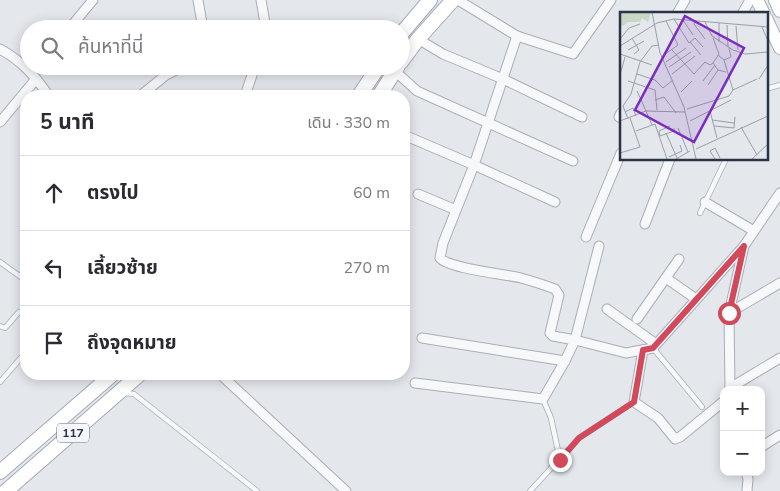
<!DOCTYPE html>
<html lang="th">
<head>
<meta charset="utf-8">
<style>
	:root { --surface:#fff; --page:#f7f7f7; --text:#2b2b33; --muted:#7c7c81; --line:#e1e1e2 }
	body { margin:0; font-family:"Nunito Sans","Noto Sans Thai",sans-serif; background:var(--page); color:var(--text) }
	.controls { position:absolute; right:15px; bottom:15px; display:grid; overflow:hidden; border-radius:10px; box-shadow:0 2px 12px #0003 }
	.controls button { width:45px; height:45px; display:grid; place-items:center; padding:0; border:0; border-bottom:1px solid var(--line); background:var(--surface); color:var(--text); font:25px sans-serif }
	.stop { position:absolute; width:15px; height:15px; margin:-11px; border:4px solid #d1495b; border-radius:50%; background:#fff }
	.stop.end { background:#d1495b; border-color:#fff; box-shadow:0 1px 5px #0008 }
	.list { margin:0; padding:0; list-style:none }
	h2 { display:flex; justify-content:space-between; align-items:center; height:65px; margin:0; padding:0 20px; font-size:21px }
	h2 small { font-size:16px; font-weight:400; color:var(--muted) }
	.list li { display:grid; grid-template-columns:32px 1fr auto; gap:15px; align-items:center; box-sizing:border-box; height:75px; padding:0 20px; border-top:1px solid var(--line) }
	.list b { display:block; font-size:19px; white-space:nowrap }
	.list em { font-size:16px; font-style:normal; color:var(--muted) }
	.icon { flex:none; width:28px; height:28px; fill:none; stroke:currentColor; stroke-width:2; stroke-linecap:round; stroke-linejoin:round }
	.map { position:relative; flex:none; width:780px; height:491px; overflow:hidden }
	.search { position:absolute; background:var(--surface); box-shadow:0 2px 12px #0003; left:20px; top:20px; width:390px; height:55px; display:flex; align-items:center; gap:12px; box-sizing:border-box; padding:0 18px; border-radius:28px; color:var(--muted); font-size:19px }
	.panel { position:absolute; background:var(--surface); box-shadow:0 2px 12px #0003; left:20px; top:90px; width:390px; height:290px; border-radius:20px }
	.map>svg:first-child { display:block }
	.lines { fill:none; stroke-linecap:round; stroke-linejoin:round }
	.service-casing { stroke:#a9aeb7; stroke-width:6 }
	.minor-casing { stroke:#a9aeb7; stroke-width:11 }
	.secondary-casing { stroke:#a9aeb7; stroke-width:14 }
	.primary-casing { stroke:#a3abb8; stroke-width:16 }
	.service { stroke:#f7f8fa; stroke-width:4.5 }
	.minor { stroke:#f7f8fa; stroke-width:9 }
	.secondary { stroke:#fff; stroke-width:12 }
	.primary { stroke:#fff; stroke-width:14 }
	.route { stroke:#d1495b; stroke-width:6 }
	.labels { text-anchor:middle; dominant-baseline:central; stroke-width:4.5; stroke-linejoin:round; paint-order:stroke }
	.shield { fill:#f4f6f9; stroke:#676e7b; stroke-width:1 }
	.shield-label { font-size:12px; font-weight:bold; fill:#2b3445 }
	.inset-road { fill:none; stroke:#9a9fa9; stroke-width:1 }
	.view { fill:#7b2cbf; fill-opacity:0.15; stroke:#7b2cbf; stroke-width:2.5 }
	.inset-edge { fill:none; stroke:#2b3445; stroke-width:2.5 }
</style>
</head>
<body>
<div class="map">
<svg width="780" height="491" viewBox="0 0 780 491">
	<rect width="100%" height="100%" fill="#e4e7ec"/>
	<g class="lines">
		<!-- service casing -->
		<g class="service-casing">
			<g id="service">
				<path d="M766,89L780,85"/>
				<path d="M700,213L726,159"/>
				<path d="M0,262L25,280"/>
				<path d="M0,326L5,328L19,312"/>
				<path d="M653,348L702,407"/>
				<path d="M0,382L26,352"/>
				<path d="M124,393L134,394L257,491"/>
				<path d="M543,399L551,418L560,460"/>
				<path d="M530,491L579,438L634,402"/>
			</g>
		</g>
		<!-- minor casing -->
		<g class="minor-casing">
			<g id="minor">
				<path d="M198,0L203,29"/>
				<path d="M261,0L266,29"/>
				<path d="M458,0L517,36L573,54L611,0"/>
				<path d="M677,14L685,0"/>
				<path d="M742,14L750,0"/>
				<path d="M69,29L93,0"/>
				<path d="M517,36L474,165L443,243L440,258C450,269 505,274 521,278C532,281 544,285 555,289L559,295L550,333L553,336L575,340L599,246"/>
				<path d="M418,39L443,54L503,79L582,117"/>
				<path d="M0,49C23,62 34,75 49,96"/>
				<path d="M395,71L417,91L573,161"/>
				<path d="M140,96L166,75L184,66"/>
				<path d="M245,96L255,66"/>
				<path d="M621,113L619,117L621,118"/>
				<path d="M0,122L36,79"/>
				<path d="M404,135L474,165L555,202"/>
				<path d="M418,194L456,210"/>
				<path d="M705,202L754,231"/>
				<path d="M645,224L670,159"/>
				<path d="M586,237L621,153"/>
				<path d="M666,278L696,299"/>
				<path d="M607,309L656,344"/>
				<path d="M729,313L780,283"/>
				<path d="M637,319L679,259"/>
				<path d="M422,338L565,361"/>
				<path d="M643,350L634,402L658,418L675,439L680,437L724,401"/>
				<path d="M220,374L346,491"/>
				<path d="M415,383L543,399L565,361L575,340L626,353L653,348L744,246"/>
				<path d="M730,388L780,358"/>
				<path d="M730,390L729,313L744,246L780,193"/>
				<path d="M761,447L780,435"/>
				<path d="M746,472L748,479L747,491"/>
			</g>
		</g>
		<!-- secondary casing -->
		<g class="secondary-casing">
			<g id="secondary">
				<path d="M757,0L764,14"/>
				<path d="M775,0L780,11"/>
				<path d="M766,18L780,48"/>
			</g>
		</g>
		<!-- primary casing -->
		<g class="primary-casing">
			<g id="primary">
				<path d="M401,34L430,0"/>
				<path d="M401,62L418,39L453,0"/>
				<path d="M359,96L379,66"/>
				<path d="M379,96L398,66"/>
				<path d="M0,472L113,374"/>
				<path d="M6,491L140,374"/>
			</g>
		</g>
		<!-- service -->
		<use href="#service" class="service"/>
		<!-- minor -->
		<use href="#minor" class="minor"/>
		<!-- secondary -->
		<use href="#secondary" class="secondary"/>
		<!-- primary -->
		<use href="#primary" class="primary"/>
	</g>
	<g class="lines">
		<!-- route -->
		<path class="route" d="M560,460L579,438L634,402L643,350L653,348L744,246L729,313"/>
	</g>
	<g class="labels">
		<!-- shield labels -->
		<rect class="shield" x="57" y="423.5" width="32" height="19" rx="4"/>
		<g class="shield-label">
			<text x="73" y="433">117</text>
		</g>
	</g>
	<!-- overview -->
	<g transform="translate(620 12)">
		<rect width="148" height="148" fill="#e4e7ec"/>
		<path d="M0,0H30V4L28,10L22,6L20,10H8L3,14L0,12Z" fill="#c9d6c5"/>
		<path class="inset-road" d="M32,0L40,41L64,95L76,147M54,7L69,31L75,26L83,35M63,8L73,23M75,8L74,12L85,27M85,10L92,24L113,38L125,42L148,40M99,11V30M107,13L108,35M116,14L118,38M142,15L148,29M12,26L19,38L14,42M93,26L99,42L93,51L98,58L106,60M0,27L9,16L20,12M70,30L81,43M0,34L37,11L54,7L148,15M8,38L24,29M52,38L74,62L85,50L90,53L93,51M0,42L32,53M44,43L58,33L46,9M98,43L104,48L111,45L109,36M104,48L113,78M46,50L66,36M49,55L71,40M17,62L35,68L43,76L53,68M52,62L75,44M0,63L5,45M139,67L148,53M8,69L35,78L37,98M83,69L95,53M88,73L98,58M17,79L26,99M61,80L72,69M35,88L44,85L56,101M67,97L109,84L113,78L137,67M26,99L32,113M90,99L97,126M5,100L13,96L16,104M8,107L3,94L11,82L20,50L32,34L39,33M92,108L114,111M0,109L26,99L65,100M70,109L111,88M50,114L39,119L40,124L54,119V116M94,114L114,116L115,105M121,115L137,143M58,116L68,140M16,119L35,112L47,147M46,121L57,146M76,137L148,104M0,141L20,135L10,106M49,145L62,139L60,133M56,147L70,139M95,147L90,139L95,136L100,146M132,147L148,132"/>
		<path class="view" d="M65,4L124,36L74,130L15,98Z"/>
		<rect width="148" height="148" class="inset-edge"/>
	</g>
</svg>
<div class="controls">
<button>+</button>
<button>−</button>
</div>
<div class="stop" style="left:729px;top:313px"></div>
<div class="stop end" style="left:560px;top:460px"></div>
<div class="search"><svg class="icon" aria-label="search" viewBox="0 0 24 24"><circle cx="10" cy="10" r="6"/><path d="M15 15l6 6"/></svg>ค้นหาที่นี่</div>
<section class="panel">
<h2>5 นาที<small>เดิน · 330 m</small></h2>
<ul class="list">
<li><svg class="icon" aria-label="ahead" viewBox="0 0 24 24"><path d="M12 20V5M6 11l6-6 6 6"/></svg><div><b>ตรงไป</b></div><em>60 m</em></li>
<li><svg class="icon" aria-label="left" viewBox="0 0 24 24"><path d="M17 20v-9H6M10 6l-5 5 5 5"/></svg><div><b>เลี้ยวซ้าย</b></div><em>270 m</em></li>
<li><svg class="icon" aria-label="arrive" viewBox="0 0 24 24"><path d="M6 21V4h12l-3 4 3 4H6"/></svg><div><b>ถึงจุดหมาย</b></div></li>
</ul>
</section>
</div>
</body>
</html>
